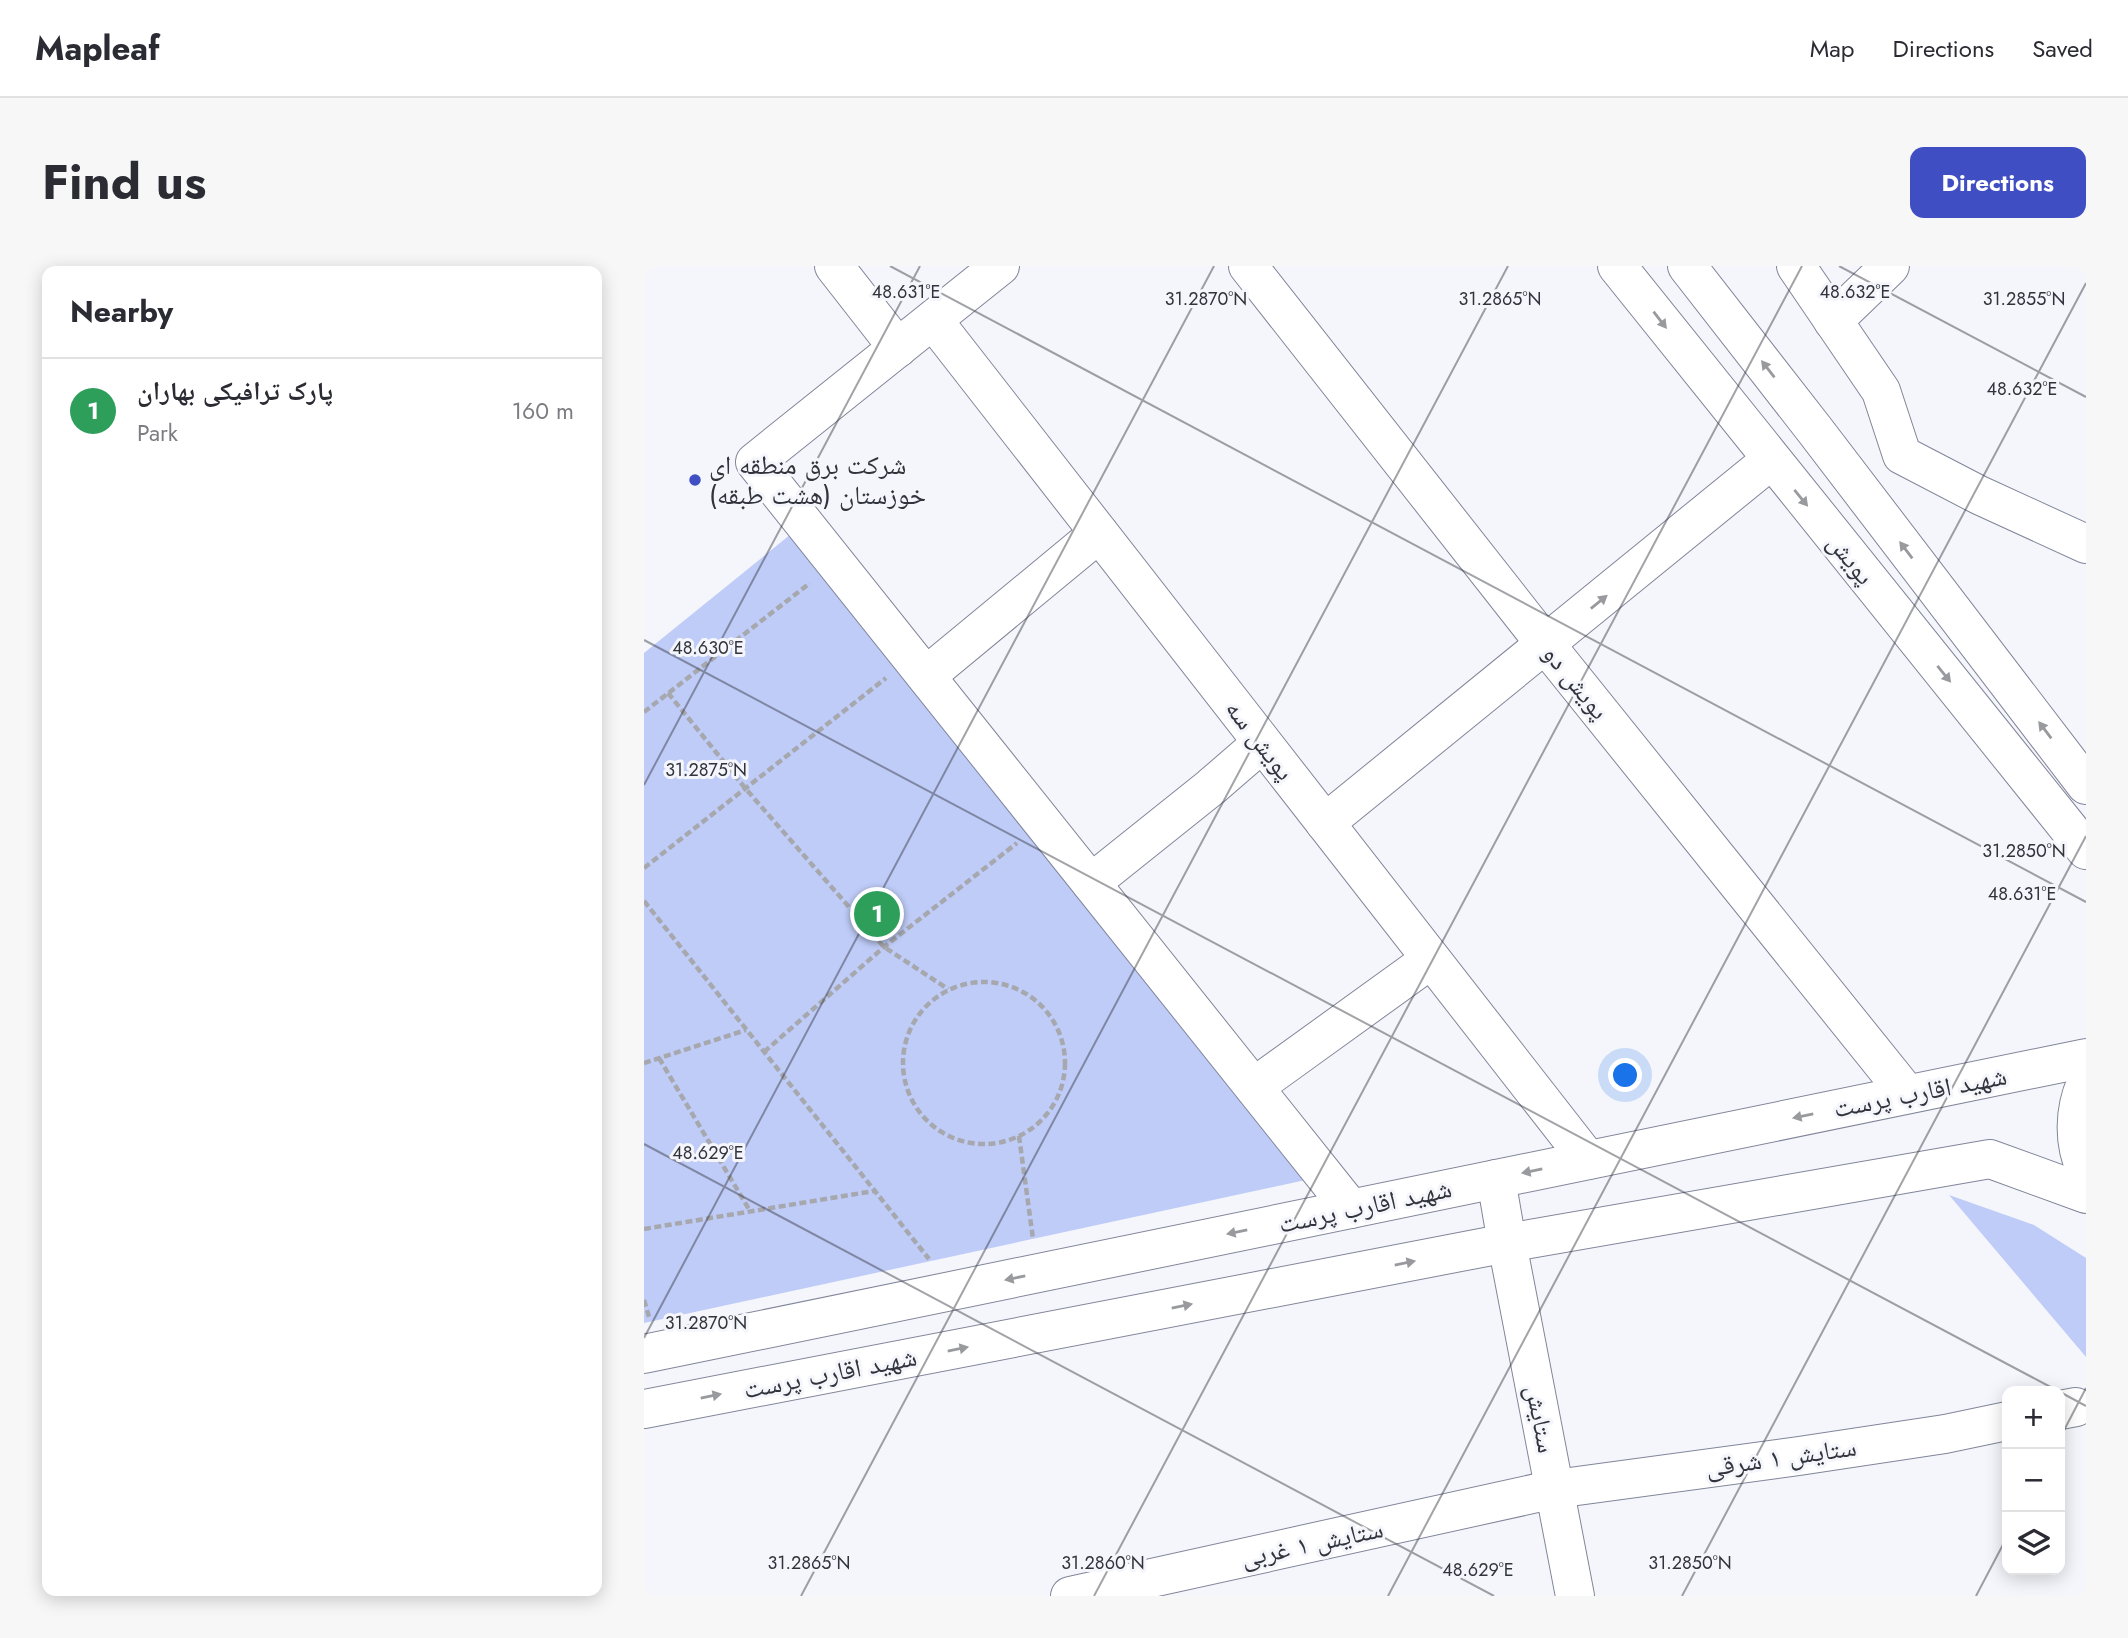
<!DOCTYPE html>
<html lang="en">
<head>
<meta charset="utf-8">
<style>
	:root { --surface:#fff; --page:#f7f7f7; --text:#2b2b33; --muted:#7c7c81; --line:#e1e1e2; --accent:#3f4ec2 }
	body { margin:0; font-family:Jost,"Noto Naskh Arabic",sans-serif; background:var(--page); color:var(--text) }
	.controls { position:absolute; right:21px; bottom:21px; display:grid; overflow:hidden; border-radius:14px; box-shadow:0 4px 18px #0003 }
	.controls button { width:63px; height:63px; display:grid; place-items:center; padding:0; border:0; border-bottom:2px solid var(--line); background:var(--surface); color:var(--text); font:35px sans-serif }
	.you { position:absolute; left:982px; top:810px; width:24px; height:24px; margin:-18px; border:5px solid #fff; border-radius:50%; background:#1a73e8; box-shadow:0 0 0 10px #1a73e833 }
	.badge { display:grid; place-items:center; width:46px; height:46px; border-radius:50%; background:var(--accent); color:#fff; font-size:23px; font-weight:700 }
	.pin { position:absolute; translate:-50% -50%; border:4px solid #fff; box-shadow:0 2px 7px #0006 }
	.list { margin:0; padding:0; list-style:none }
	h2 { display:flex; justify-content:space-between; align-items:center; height:91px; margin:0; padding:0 28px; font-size:30px }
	h2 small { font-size:23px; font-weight:400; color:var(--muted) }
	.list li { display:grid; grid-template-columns:46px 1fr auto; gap:21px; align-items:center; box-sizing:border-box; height:105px; padding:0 28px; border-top:2px solid var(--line) }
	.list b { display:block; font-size:26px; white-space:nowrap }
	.list p { margin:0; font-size:23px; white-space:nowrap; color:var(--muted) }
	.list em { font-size:23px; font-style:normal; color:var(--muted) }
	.icon { flex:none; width:38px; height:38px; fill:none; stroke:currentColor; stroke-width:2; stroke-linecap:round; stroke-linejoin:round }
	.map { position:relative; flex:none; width:1442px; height:1330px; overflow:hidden; border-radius:14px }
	header { display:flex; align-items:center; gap:42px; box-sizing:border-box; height:98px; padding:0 35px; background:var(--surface); border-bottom:2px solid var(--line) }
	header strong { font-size:33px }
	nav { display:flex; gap:38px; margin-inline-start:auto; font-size:24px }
	.intro { display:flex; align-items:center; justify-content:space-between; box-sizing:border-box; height:168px; padding:0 42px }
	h1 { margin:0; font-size:49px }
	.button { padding:18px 32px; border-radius:14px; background:var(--accent); color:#fff; font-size:24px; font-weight:700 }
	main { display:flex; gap:42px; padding:0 42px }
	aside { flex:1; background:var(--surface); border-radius:14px; box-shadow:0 4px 18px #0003 }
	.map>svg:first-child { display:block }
	.green { fill:#bfccf8 }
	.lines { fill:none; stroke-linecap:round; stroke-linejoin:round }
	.minor-casing { stroke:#80869a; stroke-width:40 }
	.major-casing { stroke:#80869a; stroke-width:40 }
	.path { stroke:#a6a8ae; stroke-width:4.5; stroke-dasharray:7 3.5; stroke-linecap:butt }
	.minor { stroke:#fff; stroke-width:38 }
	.major { stroke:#fff; stroke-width:38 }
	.oneway { fill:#989a9e }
	.ticks { fill:none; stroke:#31343c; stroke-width:2; stroke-opacity:0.45 }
	.poi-dot { fill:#3f4ec2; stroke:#f5f6fb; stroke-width:2.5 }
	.labels { text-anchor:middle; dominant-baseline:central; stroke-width:6; stroke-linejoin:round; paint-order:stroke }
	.poi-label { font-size:26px; fill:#31343c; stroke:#f5f6fb; text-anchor:start }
	.street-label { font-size:26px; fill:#31343c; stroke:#f5f6fb }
	.ticks-label { font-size:18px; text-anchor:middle; fill:#31343c; stroke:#f5f6fb; stroke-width:6; stroke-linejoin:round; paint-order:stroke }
</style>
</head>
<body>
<header>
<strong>Mapleaf</strong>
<nav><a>Map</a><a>Directions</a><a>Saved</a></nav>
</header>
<div class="intro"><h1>Find us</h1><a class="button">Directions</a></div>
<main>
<aside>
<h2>Nearby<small></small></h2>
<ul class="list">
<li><span class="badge" style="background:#2e9e5b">1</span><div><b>پارک ترافیکی بهاران</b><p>Park</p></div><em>160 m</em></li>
</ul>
</aside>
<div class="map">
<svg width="1442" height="1330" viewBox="0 0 1442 1330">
	<rect width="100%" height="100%" fill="#f5f6fb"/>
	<!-- green -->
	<g class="green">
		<path d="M152,264L680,910L0,1057V387Z"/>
		<path d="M1305,929L1390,959L1442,992V1091Z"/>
	</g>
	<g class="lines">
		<!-- minor casing -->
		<g class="minor-casing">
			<g id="minor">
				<path d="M190,0L254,82"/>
				<path d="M356,0L111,196L707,943"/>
				<path d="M604,0L902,379L1263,828"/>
				<path d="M1152,0L1237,125L1258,189L1335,229L1442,278"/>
				<path d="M289,54L944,894"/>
				<path d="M1189,55L1246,0"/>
				<path d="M282,410L455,267"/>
				<path d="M681,557L1127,194"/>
				<path d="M447,617L567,521L618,477"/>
				<path d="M610,821L786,694"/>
				<path d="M863,977L931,1330"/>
				<path d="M1416,1144L1432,1141"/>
				<path d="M426,1330L911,1223L1155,1190L1301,1168L1363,1155"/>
			</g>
		</g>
		<!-- major casing -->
		<g class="major-casing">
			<g id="major">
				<path d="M973,0L1442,584"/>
				<path d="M1043,0L1170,163L1442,519"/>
				<path d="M1442,817C1430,844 1429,877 1442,905"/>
				<path d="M852,913L863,977"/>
				<path d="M0,1088L1442,792"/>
				<path d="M0,1143L863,977L1346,893L1442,928"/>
			</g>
		</g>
		<!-- path -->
		<g class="path">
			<path d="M24,427L101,522L240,681L304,723"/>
			<path d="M0,446L166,317"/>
			<path d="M0,602L242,412"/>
			<path d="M0,635L285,993"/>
			<circle cx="340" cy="797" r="81"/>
			<path d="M120,786L240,681L373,577"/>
			<path d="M15,792L106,945"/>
			<path d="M0,797L102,764"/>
			<path d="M375,870L389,973"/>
			<path d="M0,963L230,925"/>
			<path d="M0,1034L6,1054"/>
		</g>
		<!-- minor -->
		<use href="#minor" class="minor"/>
		<!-- major -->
		<use href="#major" class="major"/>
	</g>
	<!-- one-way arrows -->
	<defs><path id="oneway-solid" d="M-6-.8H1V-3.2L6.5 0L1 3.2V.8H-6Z" transform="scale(1.75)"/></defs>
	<g class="oneway">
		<use href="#oneway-solid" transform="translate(1016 54) rotate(52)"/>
		<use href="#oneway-solid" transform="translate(1124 103) rotate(-128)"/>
		<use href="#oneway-solid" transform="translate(1157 232) rotate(51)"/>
		<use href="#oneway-solid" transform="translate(1262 284) rotate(-127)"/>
		<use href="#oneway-solid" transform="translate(955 336) rotate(-39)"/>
		<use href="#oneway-solid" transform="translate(1300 408) rotate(51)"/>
		<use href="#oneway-solid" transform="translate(1401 464) rotate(-127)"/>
		<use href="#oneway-solid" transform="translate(1159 850) rotate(168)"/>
		<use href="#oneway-solid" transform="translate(888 905) rotate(168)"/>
		<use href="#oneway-solid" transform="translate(593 966) rotate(168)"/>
		<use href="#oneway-solid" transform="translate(761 997) rotate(-11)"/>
		<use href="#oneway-solid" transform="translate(371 1012) rotate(168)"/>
		<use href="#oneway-solid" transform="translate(538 1040) rotate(-11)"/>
		<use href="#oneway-solid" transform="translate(314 1083) rotate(-11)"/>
		<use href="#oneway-solid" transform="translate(67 1130) rotate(-11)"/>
	</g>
	<!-- ticks -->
	<path class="ticks" d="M246,0L1442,636M1195,0L1442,131M0,374L1414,1125M0,519L276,0M0,878L850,1330M0,1072L570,0M1416,1126L1442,1140M1416,1172L1442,1122M157,1330L864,0M450,1330L1158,0M744,1330L1442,17M1038,1330L1442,570M1332,1330L1363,1271"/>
	<!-- markers -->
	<circle class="poi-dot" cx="51" cy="214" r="7"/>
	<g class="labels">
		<!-- poi labels -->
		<g class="poi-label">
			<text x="65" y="199">شرکت برق منطقه ای<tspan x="65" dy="30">خوزستان (هشت طبقه)</tspan></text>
		</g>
		<!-- street labels -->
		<g class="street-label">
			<text transform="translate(1207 293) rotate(51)">پویش</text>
			<text transform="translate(932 416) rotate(51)">پویش دو</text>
			<text transform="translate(616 474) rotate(52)">پویش سه</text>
			<text transform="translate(1276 826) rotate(-11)">شهید اقارب پرست</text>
			<text transform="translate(721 940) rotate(-12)">شهید اقارب پرست</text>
			<text transform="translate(186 1107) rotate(-11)">شهید اقارب پرست</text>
			<text transform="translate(897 1153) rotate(79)">ستایش</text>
			<text transform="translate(1137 1191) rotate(-8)">ستایش ۱ شرقی</text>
			<text transform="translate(668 1277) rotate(-12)">ستایش ۱ غربی</text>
		</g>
	</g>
	<g class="ticks-label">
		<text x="262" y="32">48.631°E</text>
		<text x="1211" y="32">48.632°E</text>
		<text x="1380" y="39">31.2855°N</text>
		<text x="562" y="39">31.2870°N</text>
		<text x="856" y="39">31.2865°N</text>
		<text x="1378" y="129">48.632°E</text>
		<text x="64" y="388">48.630°E</text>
		<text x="62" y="510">31.2875°N</text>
		<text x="1380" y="591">31.2850°N</text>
		<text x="1378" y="634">48.631°E</text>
		<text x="64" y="893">48.629°E</text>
		<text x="62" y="1063">31.2870°N</text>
		<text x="165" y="1303">31.2865°N</text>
		<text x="459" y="1303">31.2860°N</text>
		<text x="1046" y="1303">31.2850°N</text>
		<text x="834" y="1310">48.629°E</text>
	</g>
</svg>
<div class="controls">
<button>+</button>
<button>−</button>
<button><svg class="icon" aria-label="layers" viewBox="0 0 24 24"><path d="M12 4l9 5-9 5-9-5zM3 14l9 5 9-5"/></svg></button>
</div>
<div class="you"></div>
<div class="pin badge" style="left:233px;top:648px;background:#2e9e5b">1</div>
</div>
</main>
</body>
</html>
